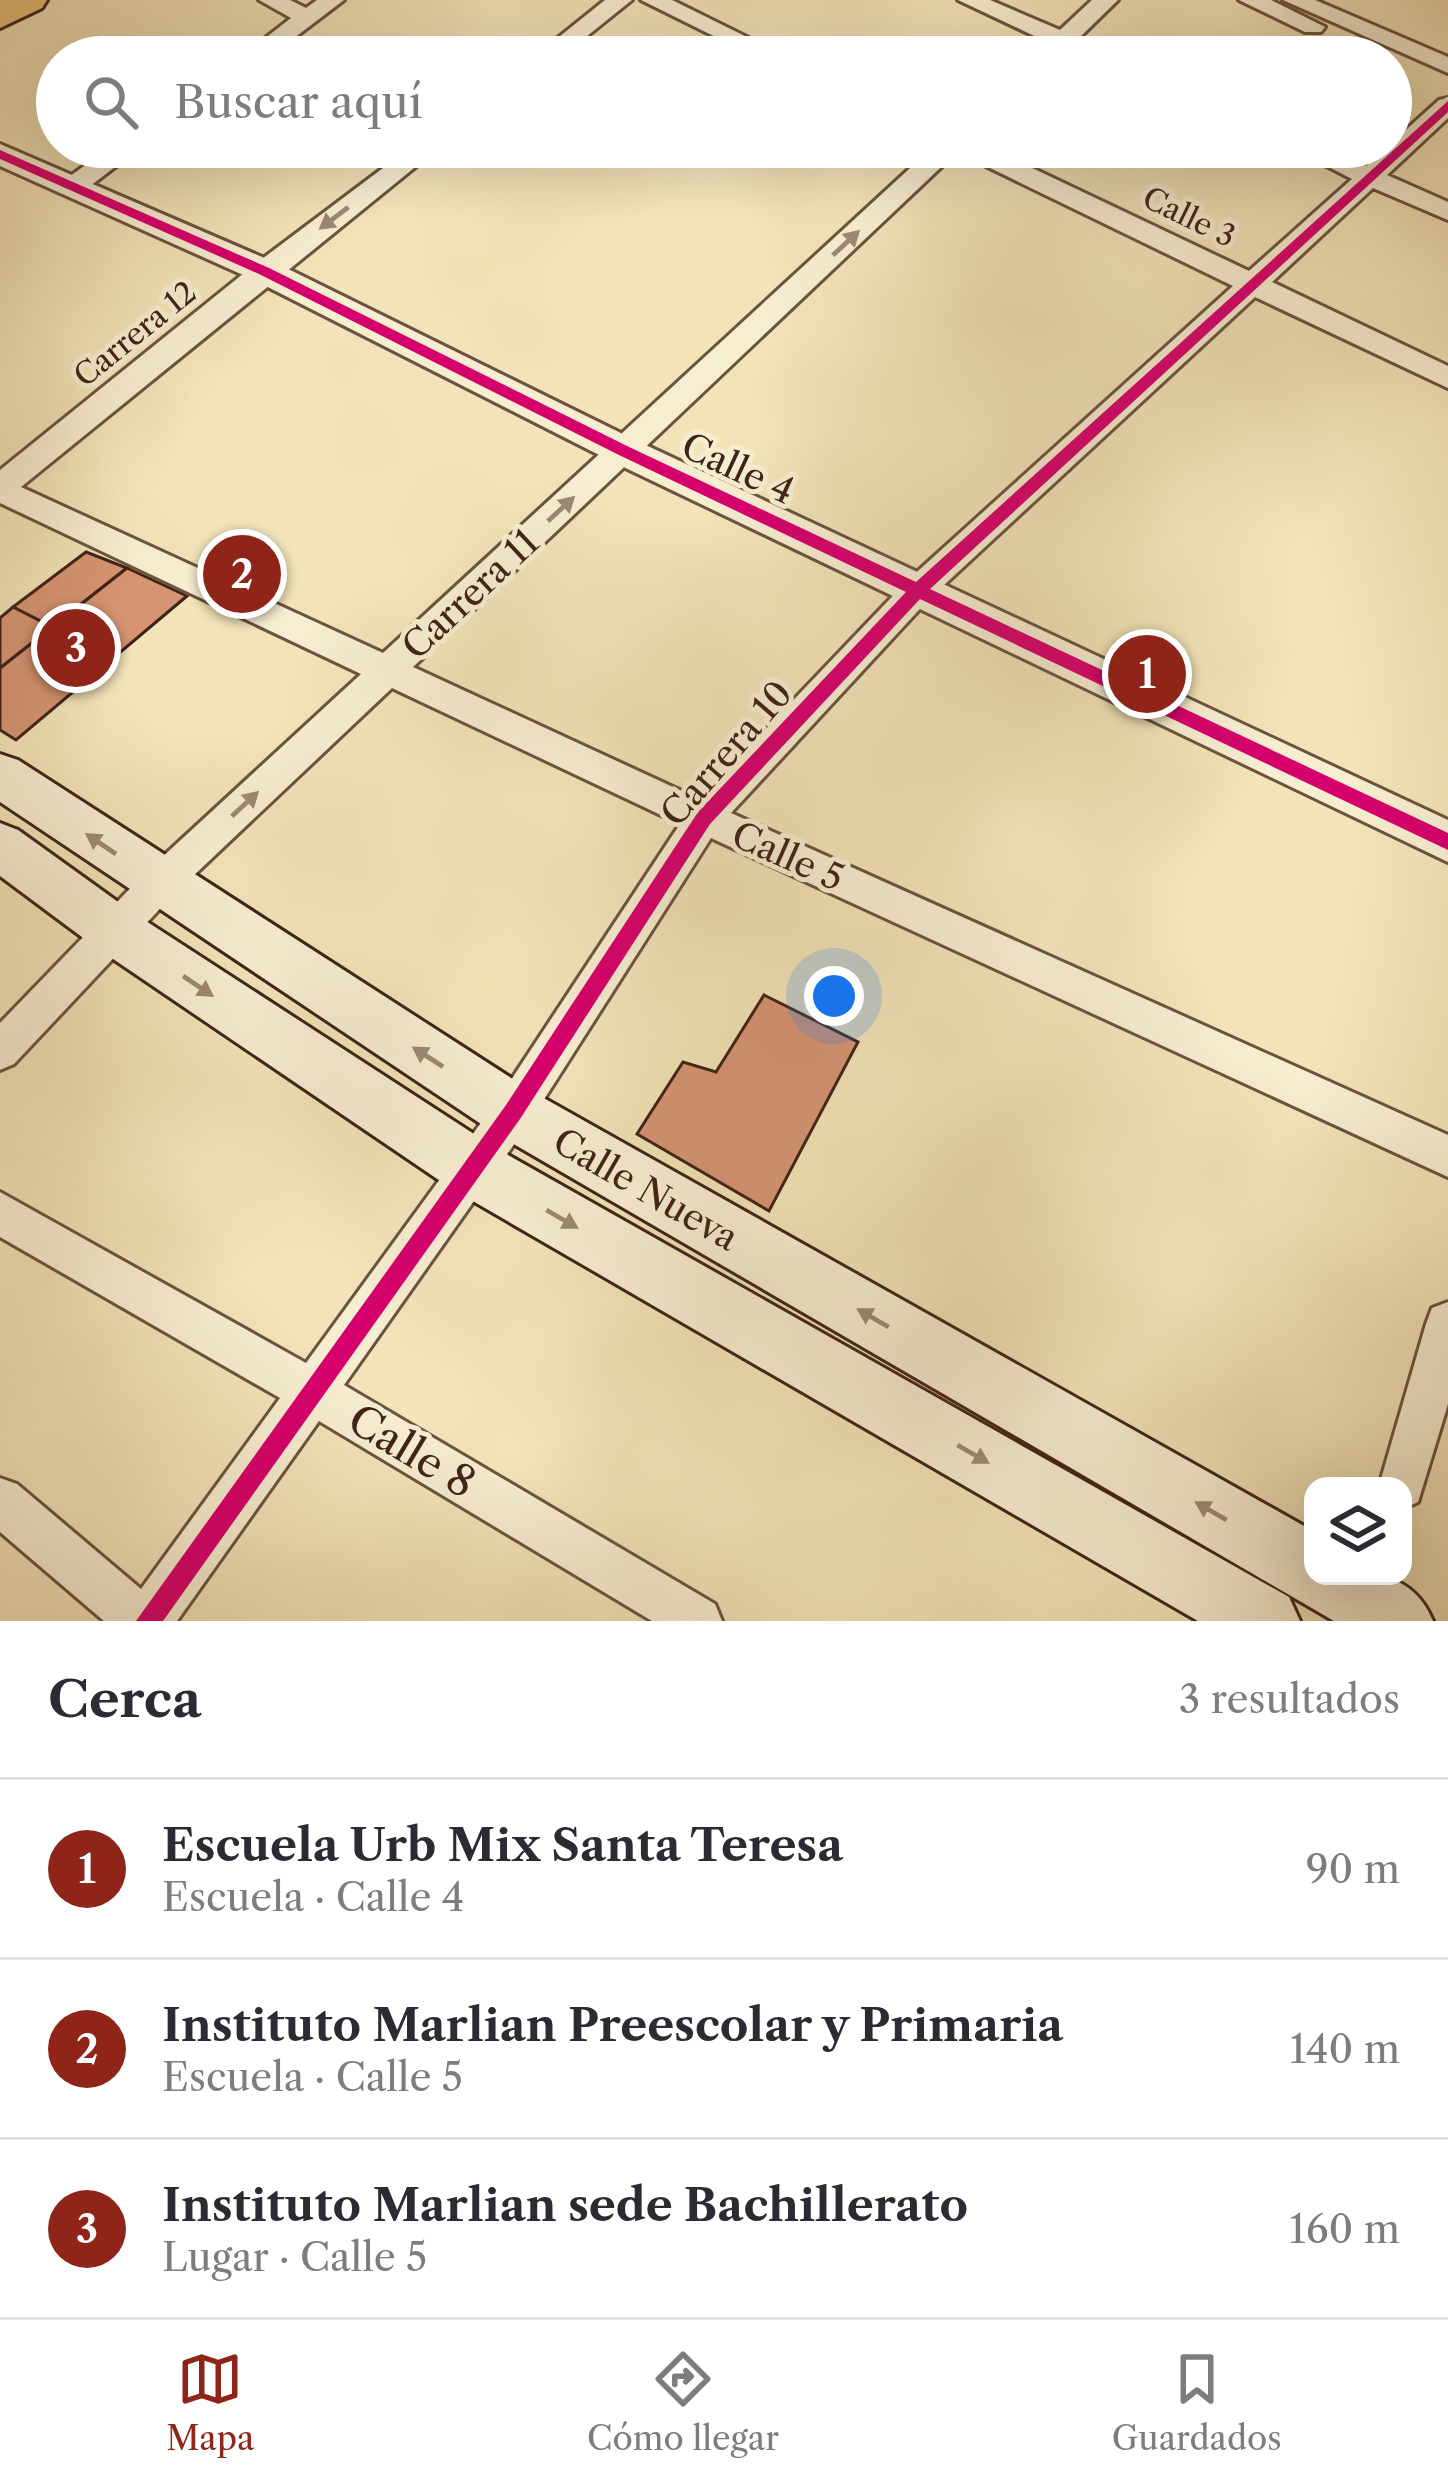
<!DOCTYPE html>
<html lang="es">
<head>
<meta charset="utf-8">
<style>
	:root { --surface:#fff; --page:#f7f7f7; --text:#2b2b33; --muted:#7c7c81; --line:#e1e1e2; --accent:#8f2418 }
	body { margin:0; font-family:"Libre Caslon Text",serif; background:var(--page); color:var(--text) }
	.controls { position:absolute; right:36px; bottom:36px; display:grid; overflow:hidden; border-radius:24px; box-shadow:0 12px 48px #0002 }
	.controls button { width:108px; height:108px; display:grid; place-items:center; padding:0; border:0; border-bottom:3px solid var(--line); background:var(--surface); color:var(--text); font:60px sans-serif }
	.you { position:absolute; left:834px; top:996px; width:42px; height:42px; margin:-30px; border:9px solid #fff; border-radius:50%; background:#1a73e8; box-shadow:0 0 0 18px #1a73e833 }
	.badge { display:grid; place-items:center; width:78px; height:78px; border-radius:50%; background:var(--accent); color:#fff; font-size:39px; font-weight:700 }
	.pin { position:absolute; translate:-50% -50%; border:6px solid #fff; box-shadow:0 3px 12px #0006 }
	.list { margin:0; padding:0; list-style:none }
	h2 { display:flex; justify-content:space-between; align-items:center; height:156px; margin:0; padding:0 48px; font-size:51px }
	h2 small { font-size:39px; font-weight:400; color:var(--muted) }
	.list li { display:grid; grid-template-columns:78px 1fr auto; gap:36px; align-items:center; box-sizing:border-box; height:180px; padding:0 48px; border-top:3px solid var(--line) }
	.list b { display:block; font-size:45px; white-space:nowrap }
	.list p { margin:0; font-size:39px; white-space:nowrap; color:var(--muted) }
	.list em { font-size:39px; font-style:normal; color:var(--muted) }
	.icon { flex:none; width:66px; height:66px; fill:none; stroke:currentColor; stroke-width:2; stroke-linecap:round; stroke-linejoin:round }
	.map { position:relative; flex:none; width:1448px; height:1621px; overflow:hidden }
	.search { position:absolute; background:var(--surface); box-shadow:0 12px 48px #0002; left:36px; right:36px; top:36px; height:132px; display:flex; align-items:center; gap:30px; box-sizing:border-box; padding:0 42px; border-radius:66px; color:var(--muted); font-size:45px }
	.sheet { height:696px; background:var(--surface) }
	nav { display:flex; justify-content:space-around; align-items:center; box-sizing:border-box; height:168px; border-top:3px solid var(--line); background:var(--surface); font-size:33px; color:var(--muted) }
	nav a { display:grid; justify-items:center; gap:6px }
	nav .on { color:var(--accent) }
	.map>svg:first-child { display:block }
	.building { fill:#d69472; stroke:#402317; stroke-width:3 }
	.lines { fill:none; stroke-linecap:round; stroke-linejoin:round }
	.minor-casing { stroke:#6c533f; stroke-width:6 }
	.tertiary-casing { stroke:#6c533f; stroke-width:6 }
	.secondary-casing { stroke:#402317; stroke-width:6 }
	.trunk-casing { stroke:#402317; stroke-width:6 }
	.minor { fill:#f7edd1; fill-rule:evenodd }
	.tertiary { fill:#f7edd1; fill-rule:evenodd }
	.secondary { fill:#f7edd1; fill-rule:evenodd }
	.trunk { fill:#e9c27c; fill-rule:evenodd }
	.cycleway-casing { stroke:#f7edd1; stroke-width:8 }
	.cycleway { fill:#d6006c; fill-rule:evenodd }
	.oneway { fill:#9c8874 }
	.labels { text-anchor:middle; dominant-baseline:central; stroke-width:10; stroke-linejoin:round; paint-order:stroke }
	.far-street-label { font-size:30px; fill:#402317; stroke:#f7edd1 }
	.street-label { font-size:36px; fill:#402317; stroke:#f7edd1 }
	.near-street-label { font-size:42px; fill:#402317; stroke:#f7edd1 }
</style>
</head>
<body>
<div class="map">
<svg width="1448" height="1621" viewBox="0 0 1448 1621">
	<rect width="100%" height="100%" fill="#f2e3b8"/>
	<filter id="stains"><feTurbulence type="fractalNoise" baseFrequency=".00167" numOctaves="4"/><feColorMatrix values="0 0 0 0 .2 0 0 0 0 .09 0 0 0 0 .02 0 0 0 .5 -.17"/></filter>
	<radialGradient id="worn" r=".72"><stop offset=".6" stop-color="#630" stop-opacity="0"/><stop offset="1" stop-color="#630" stop-opacity=".3"/></radialGradient>
	<!-- building -->
	<g class="building">
		<path d="M86,552L127,568L52,627L13,607Z"/>
		<path d="M127,568L187,596L16,740L0,730V668Z"/>
		<path d="M13,607L52,627L0,668V618Z"/>
		<path d="M764,995L858,1042L769,1211L637,1134L683,1062L716,1072Z"/>
	</g>
	<g class="lines">
		<!-- minor casing -->
		<g class="minor-casing">
			<g id="minor">
				<path d="M259,0H290L306,8L317,0H344L269,57H241L291,18Z"/>
				<path d="M605,0H632L561,57H534Z"/>
				<path d="M641,0H672L787,57H756Z"/>
				<path d="M958,0H990L1060,30L1092,0H1118L1079,38L1113,57H1081L1066,50L1059,57H1036L1047,42Z"/>
				<path d="M1239,0H1271L1325,27L1321,32H1305Z"/>
				<path d="M1283,0H1315L1448,57V73Z"/>
				<path d="M1448,98V118L1387,175L1448,202V220L1373,188L1272,282L1448,366V388L1255,297L930,598L731,813L1448,1135V1177L711,838L527,1126L344,1385L715,1604L722,1621H652L319,1421L177,1621H104L0,1532V1478L17,1484L141,1589L280,1398L0,1237V1192L306,1363L499,1098L680,824L392,688L172,896L14,1064L0,1070V1023L146,872L361,674L0,503V470L254,265L411,147H440L21,487L383,653L933,147H988L1249,271L1352,179L1290,147H1325L1366,166L1439,100ZM957,152L1233,286L908,580L699,799L413,667Z"/>
				<path d="M111,147H141L81,193H63L59,187L63,181Z"/>
				<path d="M1448,1302V1404L1418,1502L1403,1509V1486H1379L1426,1324L1432,1308Z"/>
			</g>
		</g>
		<!-- tertiary casing -->
		<g class="tertiary-casing">
			<path id="tertiary" d="M0,144L276,263L637,441L1448,820V862L611,461L252,279L0,166Z"/>
		</g>
		<!-- secondary casing -->
		<g class="secondary-casing">
			<g id="secondary">
				<path d="M0,754L18,760L533,1092L1313,1531V1576C1365,1576 1409,1565 1433,1621H1334L493,1132L0,802Z"/>
				<path d="M0,823L18,830L132,912L494,1147L1289,1597L1300,1621H1198L452,1189L94,946L0,876Z"/>
			</g>
		</g>
		<!-- trunk casing -->
		<g class="trunk-casing">
			<path id="trunk" d="M0,0H47L42,8L0,28Z"/>
		</g>
		<!-- minor -->
		<use href="#minor" class="minor"/>
		<!-- tertiary -->
		<use href="#tertiary" class="tertiary"/>
		<!-- secondary -->
		<use href="#secondary" class="secondary"/>
		<!-- trunk -->
		<use href="#trunk" class="trunk"/>
		<!-- cycleway casing -->
		<g class="cycleway-casing">
			<path id="cycleway" d="M1448,101V112L930,589L1448,833V850L920,599L710,824L520,1119L163,1621H136L506,1105L698,812L906,592L619,455L259,274L0,159V150L269,268L629,447L916,582Z"/>
		</g>
		<!-- cycleway -->
		<use href="#cycleway" class="cycleway"/>
	</g>
	<!-- one-way arrows -->
	<defs><path id="oneway-solid" d="M-6-.8H1V-3.2L6.5 0L1 3.2V.8H-6Z" transform="scale(3)"/></defs>
	<g class="oneway">
		<use href="#oneway-solid" transform="translate(334 218) rotate(143)"/>
		<use href="#oneway-solid" transform="translate(846 243) rotate(-43)"/>
		<use href="#oneway-solid" transform="translate(561 509) rotate(-43)"/>
		<use href="#oneway-solid" transform="translate(245 804) rotate(-43)"/>
		<use href="#oneway-solid" transform="translate(101 844) rotate(-146)"/>
		<use href="#oneway-solid" transform="translate(198 986) rotate(34)"/>
		<use href="#oneway-solid" transform="translate(428 1057) rotate(-147)"/>
		<use href="#oneway-solid" transform="translate(562 1219) rotate(30)"/>
		<use href="#oneway-solid" transform="translate(873 1318) rotate(-150)"/>
		<use href="#oneway-solid" transform="translate(973 1454) rotate(30)"/>
		<use href="#oneway-solid" transform="translate(1211 1511) rotate(-150)"/>
	</g>
	<g class="labels">
		<!-- far-street labels -->
		<g class="far-street-label">
			<text transform="translate(1189 217) rotate(26)">Calle 3</text>
			<text transform="translate(135 334) rotate(-39)">Carrera 12</text>
		</g>
		<!-- street labels -->
		<g class="street-label">
			<text transform="translate(738 468) rotate(25)">Calle 4</text>
			<text transform="translate(470 594) rotate(-43)">Carrera 11</text>
			<text transform="translate(726 753) rotate(-49)">Carrera 10</text>
			<text transform="translate(788 856) rotate(24)">Calle 5</text>
			<text transform="translate(646 1189) rotate(30)">Calle Nueva</text>
		</g>
		<!-- near-street labels -->
		<g class="near-street-label">
			<text transform="translate(412 1451) rotate(31)">Calle 8</text>
		</g>
	</g>
	<rect width="100%" height="100%" filter="url(#stains)"/>
	<rect width="100%" height="100%" fill="url(#worn)"/>
</svg>
<div class="controls">
<button><svg class="icon" aria-label="layers" viewBox="0 0 24 24"><path d="M12 4l9 5-9 5-9-5zM3 14l9 5 9-5"/></svg></button>
</div>
<div class="you"></div>
<div class="pin badge" style="left:1147px;top:674px">1</div>
<div class="pin badge" style="left:242px;top:574px">2</div>
<div class="pin badge" style="left:76px;top:648px">3</div>
<div class="search"><svg class="icon" aria-label="search" viewBox="0 0 24 24"><circle cx="10" cy="10" r="6"/><path d="M15 15l6 6"/></svg>Buscar aquí</div>
</div>
<section class="sheet">
<h2>Cerca<small>3 resultados</small></h2>
<ul class="list">
<li><span class="badge">1</span><div><b>Escuela Urb Mix Santa Teresa</b><p>Escuela · Calle 4</p></div><em>90 m</em></li>
<li><span class="badge">2</span><div><b>Instituto Marlian Preescolar y Primaria</b><p>Escuela · Calle 5</p></div><em>140 m</em></li>
<li><span class="badge">3</span><div><b>Instituto Marlian sede Bachillerato</b><p>Lugar · Calle 5</p></div><em>160 m</em></li>
</ul>
</section>
<nav>
<a class="on"><svg class="icon" aria-label="map" viewBox="0 0 24 24"><path d="M3 6l6-2 6 2 6-2v14l-6 2-6-2-6 2zM9 4v14M15 6v14"/></svg>Mapa</a>
<a><svg class="icon" aria-label="directions" viewBox="0 0 24 24"><path d="M12 3l9 9-9 9-9-9zM9 14v-3h6M13 9l2 2-2 2"/></svg>Cómo llegar</a>
<a><svg class="icon" aria-label="saved" viewBox="0 0 24 24"><path d="M7 4h10v16l-5-4-5 4z"/></svg>Guardados</a>
</nav>
</body>
</html>
